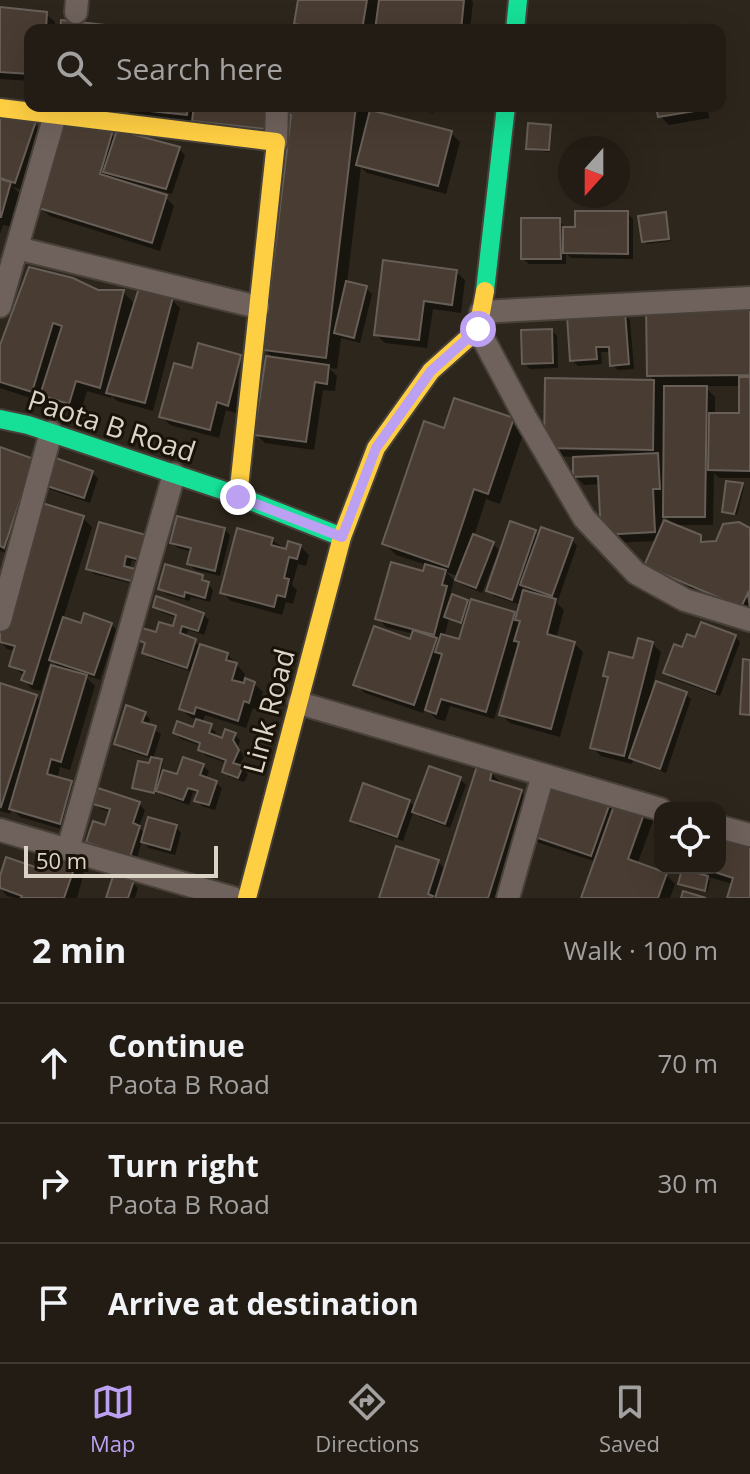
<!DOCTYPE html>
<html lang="en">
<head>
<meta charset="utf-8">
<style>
	:root { --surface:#221c15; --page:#2a251e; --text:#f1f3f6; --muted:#a2a1a0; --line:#3f3a34; --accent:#bca0f2 }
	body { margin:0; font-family:"Open Sans",sans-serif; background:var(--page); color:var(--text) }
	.controls { position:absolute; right:24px; bottom:24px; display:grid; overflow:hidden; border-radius:16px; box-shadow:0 8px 32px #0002 }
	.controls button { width:72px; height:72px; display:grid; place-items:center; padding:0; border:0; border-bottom:2px solid var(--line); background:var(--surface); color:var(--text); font:40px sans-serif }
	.compass { position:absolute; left:558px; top:136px; width:72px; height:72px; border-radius:50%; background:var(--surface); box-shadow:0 8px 32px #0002; rotate:201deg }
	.scale { position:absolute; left:24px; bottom:20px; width:194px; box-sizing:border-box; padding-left:8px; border:4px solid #ddd4c8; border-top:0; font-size:22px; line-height:28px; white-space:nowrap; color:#ddd4c8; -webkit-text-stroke:6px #181209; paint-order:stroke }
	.stop { position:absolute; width:24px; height:24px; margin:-18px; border:6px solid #bca0f2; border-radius:50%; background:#fff }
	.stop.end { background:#bca0f2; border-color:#fff; box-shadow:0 2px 8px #0008 }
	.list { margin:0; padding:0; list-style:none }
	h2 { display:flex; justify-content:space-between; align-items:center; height:104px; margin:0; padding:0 32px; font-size:34px }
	h2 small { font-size:26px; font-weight:400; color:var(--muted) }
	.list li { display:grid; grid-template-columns:52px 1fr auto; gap:24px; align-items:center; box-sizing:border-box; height:120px; padding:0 32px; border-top:2px solid var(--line) }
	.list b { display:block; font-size:30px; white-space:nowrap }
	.list p { margin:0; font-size:26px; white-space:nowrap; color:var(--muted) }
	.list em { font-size:26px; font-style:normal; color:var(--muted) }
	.icon { flex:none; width:44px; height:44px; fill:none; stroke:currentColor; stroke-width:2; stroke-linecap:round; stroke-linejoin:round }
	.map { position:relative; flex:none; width:750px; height:898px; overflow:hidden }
	.search { position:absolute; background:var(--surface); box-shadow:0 8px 32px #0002; left:24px; right:24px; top:24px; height:88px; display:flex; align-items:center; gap:20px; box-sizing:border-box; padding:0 28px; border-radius:16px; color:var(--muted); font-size:30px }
	.sheet { height:464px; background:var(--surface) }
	nav { display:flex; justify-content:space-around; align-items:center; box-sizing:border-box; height:112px; border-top:2px solid var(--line); background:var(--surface); font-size:22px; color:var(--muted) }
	nav a { display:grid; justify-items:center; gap:4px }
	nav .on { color:var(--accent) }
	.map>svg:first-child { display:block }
	.shadow { fill:#0007; fill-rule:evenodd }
	.building { fill:#493c32; stroke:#665e57; stroke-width:2 }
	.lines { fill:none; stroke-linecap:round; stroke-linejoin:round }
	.street-casing { stroke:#474139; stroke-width:26 }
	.fast-casing { stroke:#474139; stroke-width:22 }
	.slow-casing { stroke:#474139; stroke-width:22 }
	.street { stroke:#6f615c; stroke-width:22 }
	.fast { stroke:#16e098; stroke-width:18 }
	.slow { stroke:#ffcf43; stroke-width:18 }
	.route { stroke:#bca0f2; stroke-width:10 }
	.labels { text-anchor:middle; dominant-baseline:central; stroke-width:6; stroke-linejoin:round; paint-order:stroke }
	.street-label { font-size:28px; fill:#ddd4c8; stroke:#181209 }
</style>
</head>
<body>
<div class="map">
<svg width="750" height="898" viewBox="0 0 750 898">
	<rect width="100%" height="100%" fill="#2d261c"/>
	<!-- shadow -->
	<g class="shadow">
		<path d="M300,0H471L473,2L470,30H303L297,23Z"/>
		<path d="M0,9L46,14L55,22V30H30V81L0,79Z"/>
		<path d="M119,106H277L274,137L133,117L124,107Z"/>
		<path d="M292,106H368V112L451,133L460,142L446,194L367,173L361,167L347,283L366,288L372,294L360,343L341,338L337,369L329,368L337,376L335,391L323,390L314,450L265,443L256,434L274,359L265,350L293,117Z"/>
		<path d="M405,106H434L433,113Z"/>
		<path d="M658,106H707L709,118L669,125L660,116Z"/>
		<path d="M0,120L45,128L24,191L13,187L22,196L12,227L3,225L0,234Z"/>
		<path d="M65,127L179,149L185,155L172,194L133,183L132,186L165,197L174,206L160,251L50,216L41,208Z"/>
		<path d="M550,127L552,129L550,152L531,150L528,148Z"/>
		<path d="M627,213L633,219V259L571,258L566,253V264H529L523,259L560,220L565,229H577Z"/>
		<path d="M665,214L671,241L647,244L644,241Z"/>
		<path d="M456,272L465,280L461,313L433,309L427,348L385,343L376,334Z"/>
		<path d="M98,292H123L135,304L171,299L180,308L153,411L117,401L112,396L111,398L87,391L80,414L54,406L45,396L43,402L0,388V351Z"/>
		<path d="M750,307V478H719L714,473L713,525H674L662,513V521L700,537L707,544L717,543L750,530V616L658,577L646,566L657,541L612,543L601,484L584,485L575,476V457L555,456L547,380L656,382L649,375ZM704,386H741V416L715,415V397Z"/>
		<path d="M624,314L630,320L634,369L618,370L612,365L611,352H601L602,364L578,366L572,360Z"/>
		<path d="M552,331L557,336L558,368L530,369L524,363Z"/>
		<path d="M240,357L236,413L226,410L219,438L170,425L161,416L193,370Z"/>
		<path d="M513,420L524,431L500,504L486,499L474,536L493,544L499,550L482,593L463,585L457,580L458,576L446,572L454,580L451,592L455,596L471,606L514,614L518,618L521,605L494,596L489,590L534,532L539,537L572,540L577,546L557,603L564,610L556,638L574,643L583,652L560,737L510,723L501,714L516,659L513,658L494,719L450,706L445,721L436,719L425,707L423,713L365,693L356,684L412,642L414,634L386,627L378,618L425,573L427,565L396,555L384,543L445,430ZM524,586L533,595L522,592ZM449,619L466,625L460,642L444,637Z"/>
		<path d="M0,449L42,469L13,555L0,551Z"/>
		<path d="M92,473L98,478L90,503L49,489L43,483Z"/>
		<path d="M742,485L744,487L737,515L727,513L724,511Z"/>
		<path d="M83,518L92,527L63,619L82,626L111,624L116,630L100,680L83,674L95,686L70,770L60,767L57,779L71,783L80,792L68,831L20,817L12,809L10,814L0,811V685L36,696L42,703L61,670L51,659L41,691L32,689L24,680L25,676L11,665L15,651L7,649L0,641V634Z"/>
		<path d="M101,524L145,564L132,560L130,570L139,576L137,585L94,574L88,568Z"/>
		<path d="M224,529L230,535L220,576L195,570L189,564L192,552L178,548L172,543Z"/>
		<path d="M272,540L287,551L300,546L309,555L306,566L298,564L292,585L297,590L293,604L286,602L282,615L231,601L222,592Z"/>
		<path d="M202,577L213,590L210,602L191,597L189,601L166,594L160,589Z"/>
		<path d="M155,606L203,614L209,620L204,635L188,630L186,637L200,646L227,654L245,674L243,680L254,684L263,692L257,710L253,708L246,728L205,715L202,723L216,732L214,737L223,740L235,735L240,740L238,747L244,757L239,767L248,774L244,782L230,777L224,771L227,763L206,756L200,750L201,746L181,739L175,733L195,730L198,720L190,717L181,709L193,672L150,658L144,652L146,646L140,640L174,628L177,618L161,612Z"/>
		<path d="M735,636L740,642L720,696L671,678L666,672L684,650L697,640Z"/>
		<path d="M652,643L661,652L651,692L686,694L691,699L666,773L633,760L632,764L601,756L592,747L609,679L605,675L634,661Z"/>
		<path d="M144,713L150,719L148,726L161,734L153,759L163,763L161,771L178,777L203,766L209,771L206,779L216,783L222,788L215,810L202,806L197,800L199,794L193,792L189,805L164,796L157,790L156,794L134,787L150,765L152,759L122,749L116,743Z"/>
		<path d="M430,768L460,779L466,785L450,828L420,817L414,810L403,841L358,826L352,820L409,801L416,808Z"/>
		<path d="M491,773L500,782L499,785L521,792L530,801L499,898H381L438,862L446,870Z"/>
		<path d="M547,780L644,812L653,821L637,865L666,875L675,884L670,898H583L596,862L537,842L529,834Z"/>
		<path d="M95,803L139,804L145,810L139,827L145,834L176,827L181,833L175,855L149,848L142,841L136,861L94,847L89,842L106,827L111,812L101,809Z"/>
		<path d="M750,842V898H730L733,884L705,876L710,881L707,892L680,883L707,878L697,868H720Z"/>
		<path d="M75,864L84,873L77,898H15L7,896L0,888V883L36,869Z"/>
		<path d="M132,882L138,888L135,898H108Z"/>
	</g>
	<!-- building -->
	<g class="building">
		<path d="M298,0H367L362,30H332L294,24Z"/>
		<path d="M379,0H464L461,30H375Z"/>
		<path d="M0,7L47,12L46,30H30V74L0,72Z"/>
		<path d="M61,20L124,27L123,30H60Z"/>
		<path d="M686,25L687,30H655Z"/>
		<path d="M122,106H188L187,115L122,108Z"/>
		<path d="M194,106H268L266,129L192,121Z"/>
		<path d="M290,106H356L326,358L263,350L291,115H289Z"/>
		<path d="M656,106H700L701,110L658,117Z"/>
		<path d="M370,110L452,131L438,186L356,165Z"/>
		<path d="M0,118H37L15,183L0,178Z"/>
		<path d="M528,123L551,125L549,150L526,149Z"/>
		<path d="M64,125L113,130L100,174L167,195L152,243L39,208Z"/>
		<path d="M117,130L180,147L166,189L103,172Z"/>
		<path d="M0,179L11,182L1,217H0Z"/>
		<path d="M575,211H628V254L563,253V227H575Z"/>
		<path d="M666,212L669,239L642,242L638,216Z"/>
		<path d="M521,218H560L561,259H521Z"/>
		<path d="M383,260L457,270L452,305L424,301L419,340L374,335Z"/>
		<path d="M29,267L73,278L98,290H124L100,388L76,381L69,404L40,395L62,326L53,323L32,392L0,382V345Z"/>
		<path d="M346,281L367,286L354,338L334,333Z"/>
		<path d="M139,288L173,297L145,403L106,393Z"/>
		<path d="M750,305V375L647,376L646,306Z"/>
		<path d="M625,312L629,364L610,366L609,347H596L597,359L570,361L567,316Z"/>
		<path d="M552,329L553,363L522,364L521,330Z"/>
		<path d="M198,343L241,355L228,406L217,402L210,430L159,417L174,363L192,368Z"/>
		<path d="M266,356L329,365L327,384L315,382L306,442L254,435Z"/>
		<path d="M739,377H750V471L708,470L709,413H739Z"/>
		<path d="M545,378L654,380L653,450L544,448Z"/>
		<path d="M664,386H707L705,517H663Z"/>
		<path d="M454,398L514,418L488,494L474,489L448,567L382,544L424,421L444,428Z"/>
		<path d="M0,447L34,459L4,548L0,546Z"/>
		<path d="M658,453L660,489H653L655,532L601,535L598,476L573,477V457Z"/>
		<path d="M50,456L93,471L84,498L41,484Z"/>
		<path d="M726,481L743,483L734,514L722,512Z"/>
		<path d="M39,502L84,516L32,684L21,680L25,671L9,666L15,646L0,642V628Z"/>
		<path d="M177,516L225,528L215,571L187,564L191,548L170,543Z"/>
		<path d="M664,520L701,535V542L716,541L723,524L739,522L750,528V609L748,593L741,607L644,566Z"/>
		<path d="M510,521L536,530L512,600L486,591Z"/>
		<path d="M99,522L146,535L140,560L126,556L124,566L135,569L131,581L86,569Z"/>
		<path d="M541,527L573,538L552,596L520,585Z"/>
		<path d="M237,528L273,538L271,545L286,549L288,541L301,545L297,559L289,557L284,578L289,579L285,597L277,595L274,607L220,593Z"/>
		<path d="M473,534L494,542L476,588L455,580Z"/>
		<path d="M391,562L423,571L425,564L446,570L442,585L447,586L434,635L375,619Z"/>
		<path d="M165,564L203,575L202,580L209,582L205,598L185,592L184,597L158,589Z"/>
		<path d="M523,590L556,599L547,634L575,642L551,729L499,715L519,642L514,641L520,621L515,620Z"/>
		<path d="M452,594L468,600L461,623L444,617Z"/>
		<path d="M156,596L204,613L198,631L182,626L180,633L196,639L187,668L142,653L145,643L138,640L142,628L156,632L159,622L173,626L176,615L153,607Z"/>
		<path d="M471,599L515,612L486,712L441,699L436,714L425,710L442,654L435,652L441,634L459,639Z"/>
		<path d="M84,613L112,623L94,675L49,660L63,617L81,623Z"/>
		<path d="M701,622L736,635L715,692L663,673L674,644L682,647L687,634L695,637Z"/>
		<path d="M374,626L410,639L413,630L437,638L414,705L353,685Z"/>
		<path d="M638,638L653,642L624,756L590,748L608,677L603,676L609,652L633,658Z"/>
		<path d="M200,644L228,653L226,660L237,663L232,680L244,683L245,678L255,682L249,703L244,701L238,721L196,707L194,714L179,709Z"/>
		<path d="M743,659L750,660V715L740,714Z"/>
		<path d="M51,665L87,675L61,762L51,759L47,774L72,781L60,824L9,809Z"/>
		<path d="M656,681L687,692L660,769L629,758Z"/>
		<path d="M0,683L37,695L1,807L0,806Z"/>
		<path d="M126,705L146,712L142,722L156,726L147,755L114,744Z"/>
		<path d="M196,719L212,724L209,733L222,738L225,729L236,733L233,740L239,750L233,763L243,766L238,778L222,772L226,760L198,750L200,743L173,733L177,721L193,727Z"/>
		<path d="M151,757L162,759L154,793L132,788L138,761L149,763Z"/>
		<path d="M183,757L204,764L200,775L217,781L209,805L194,801L198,791L188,788L183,800L156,791L163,770L177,774Z"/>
		<path d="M429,766L461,777L445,824L412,812Z"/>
		<path d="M477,766L492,771L490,780L522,790L488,898H435Z"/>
		<path d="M546,778L611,800L591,856L526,834Z"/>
		<path d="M363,783L410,800L397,837L350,821Z"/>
		<path d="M98,788L140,802L133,823L140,826L130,857L86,842L93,821L105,825L110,809L93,804Z"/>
		<path d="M616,800L645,811L628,859L667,873L658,898H581Z"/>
		<path d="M148,817L177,825L170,850L141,842Z"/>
		<path d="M720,832L750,841V898H727L733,878L702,868H720Z"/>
		<path d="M396,846L439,860L428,894L433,896L432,898H379Z"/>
		<path d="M40,850L76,863L64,898H21L22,896L0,888V876L6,857L35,867Z"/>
		<path d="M682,869L708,876L705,891L678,884Z"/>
		<path d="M114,873L134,880L128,898H106Z"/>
		<path d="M683,891L706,898H681Z"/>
	</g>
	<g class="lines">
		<!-- street casing -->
		<g class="street-casing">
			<g id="street">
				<path d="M76,12L77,0"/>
				<path d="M276,142L277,106"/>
				<path d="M17,248L258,307"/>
				<path d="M0,306L55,115"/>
				<path d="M481,312L750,298"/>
				<path d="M478,329L525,417L584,518L636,573L685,600L750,620"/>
				<path d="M0,620L51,432"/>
				<path d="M299,703L660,809"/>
				<path d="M720,827L750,835"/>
				<path d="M0,830L233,898"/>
				<path d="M68,849L174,474"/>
				<path d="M508,898L543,775"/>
			</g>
		</g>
		<!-- fast casing -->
		<g class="fast-casing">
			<g id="fast">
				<path d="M515,30L518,0"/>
				<path d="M485,291L506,106"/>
				<path d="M0,419L28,425L225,491L342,537"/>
			</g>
		</g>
		<!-- slow casing -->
		<g class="slow-casing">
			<g id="slow">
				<path d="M0,108L276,142L238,497"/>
				<path d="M247,898L342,537L376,448L431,371L478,329L485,291"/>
			</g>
		</g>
		<!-- street -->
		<use href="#street" class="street"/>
		<!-- fast -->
		<use href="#fast" class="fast"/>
		<!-- slow -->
		<use href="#slow" class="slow"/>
	</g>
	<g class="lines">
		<!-- route -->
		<path class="route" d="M238,497L342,537L376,448L431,371L478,329"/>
	</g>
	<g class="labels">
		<!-- street labels -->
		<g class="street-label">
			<text transform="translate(112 425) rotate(18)">Paota B Road</text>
			<text transform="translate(268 711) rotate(-75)">Link Road</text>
		</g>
	</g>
</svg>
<div class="controls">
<button><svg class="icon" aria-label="locate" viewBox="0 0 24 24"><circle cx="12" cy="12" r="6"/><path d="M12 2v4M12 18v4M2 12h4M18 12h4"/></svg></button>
</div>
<svg class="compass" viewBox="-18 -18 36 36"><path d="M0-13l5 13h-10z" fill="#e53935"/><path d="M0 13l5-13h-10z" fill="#a2a1a0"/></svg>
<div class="scale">50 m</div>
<div class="stop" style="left:478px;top:329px"></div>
<div class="stop end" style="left:238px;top:497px"></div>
<div class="search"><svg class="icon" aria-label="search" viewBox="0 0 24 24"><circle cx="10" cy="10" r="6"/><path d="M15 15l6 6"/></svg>Search here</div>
</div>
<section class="sheet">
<h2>2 min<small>Walk · 100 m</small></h2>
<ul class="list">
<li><svg class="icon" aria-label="ahead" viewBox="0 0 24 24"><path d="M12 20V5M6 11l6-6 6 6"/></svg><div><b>Continue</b><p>Paota B Road</p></div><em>70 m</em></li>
<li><svg class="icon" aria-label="right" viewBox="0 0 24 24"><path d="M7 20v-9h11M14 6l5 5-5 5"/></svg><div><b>Turn right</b><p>Paota B Road</p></div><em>30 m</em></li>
<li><svg class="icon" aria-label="arrive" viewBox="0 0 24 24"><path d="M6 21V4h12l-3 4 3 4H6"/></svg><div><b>Arrive at destination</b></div></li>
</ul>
</section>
<nav>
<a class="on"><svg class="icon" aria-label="map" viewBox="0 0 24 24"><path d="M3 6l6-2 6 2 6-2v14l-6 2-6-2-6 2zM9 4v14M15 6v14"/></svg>Map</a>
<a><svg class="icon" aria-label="directions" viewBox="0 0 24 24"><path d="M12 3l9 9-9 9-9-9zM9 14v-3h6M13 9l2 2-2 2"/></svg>Directions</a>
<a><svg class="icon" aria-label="saved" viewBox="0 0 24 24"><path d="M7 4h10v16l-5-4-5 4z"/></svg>Saved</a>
</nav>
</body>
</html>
